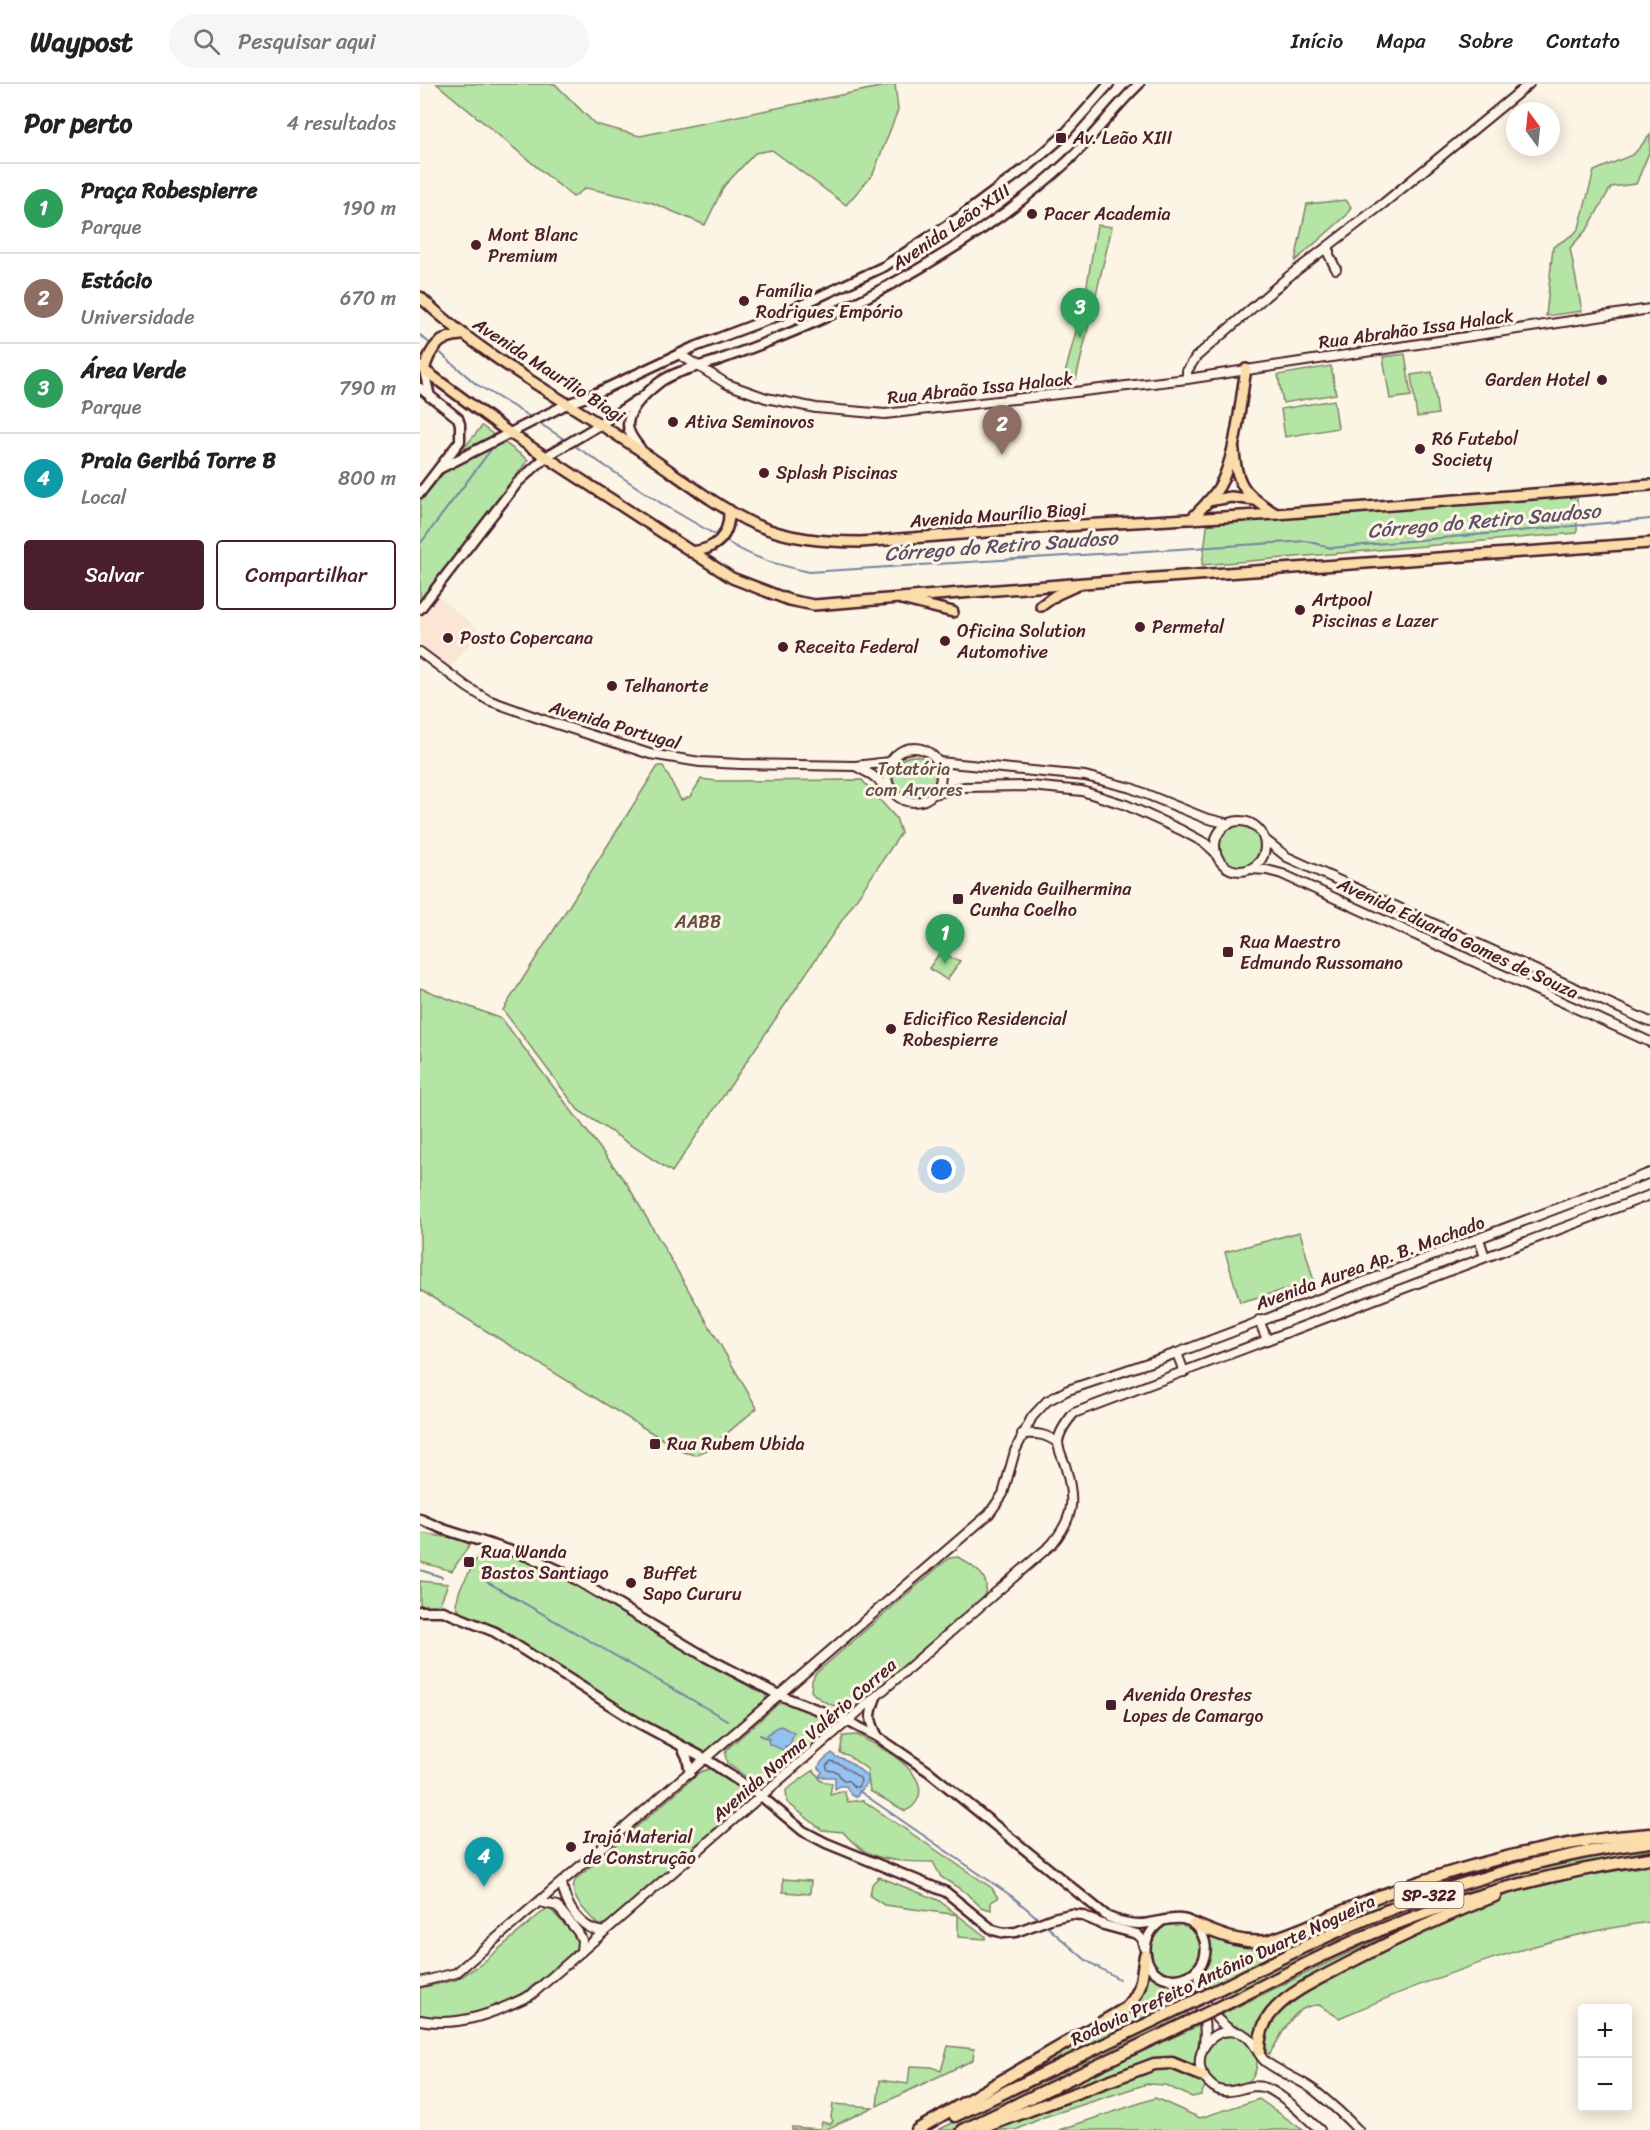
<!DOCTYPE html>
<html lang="pt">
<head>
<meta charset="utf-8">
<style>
	:root { --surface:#fff; --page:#f6f6f6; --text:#222; --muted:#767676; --line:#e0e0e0; --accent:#4a1f2b }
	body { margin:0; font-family:Sriracha,sans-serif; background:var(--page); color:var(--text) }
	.controls { position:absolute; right:18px; bottom:18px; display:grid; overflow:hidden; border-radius:6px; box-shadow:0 3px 15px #0003 }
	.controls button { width:54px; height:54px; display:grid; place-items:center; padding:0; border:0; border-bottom:2px solid var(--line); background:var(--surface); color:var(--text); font:30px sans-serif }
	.compass { position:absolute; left:1086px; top:18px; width:54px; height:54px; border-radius:50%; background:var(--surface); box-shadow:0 3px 15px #0003; rotate:345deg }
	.you { position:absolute; left:522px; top:1086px; width:21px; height:21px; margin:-15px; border:4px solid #fff; border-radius:50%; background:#1a73e8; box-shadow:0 0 0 9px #1a73e833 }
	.badge { display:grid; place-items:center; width:39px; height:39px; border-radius:50%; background:var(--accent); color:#fff; font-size:20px; font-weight:700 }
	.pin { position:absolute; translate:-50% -50px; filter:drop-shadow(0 2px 3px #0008) }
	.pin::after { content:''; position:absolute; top:32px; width:21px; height:18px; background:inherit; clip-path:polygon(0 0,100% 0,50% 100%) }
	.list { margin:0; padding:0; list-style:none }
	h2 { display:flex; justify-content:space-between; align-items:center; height:78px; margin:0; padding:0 24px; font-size:26px }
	h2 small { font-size:20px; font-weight:400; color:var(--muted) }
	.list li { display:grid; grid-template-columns:39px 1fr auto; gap:18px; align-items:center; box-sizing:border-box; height:90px; padding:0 24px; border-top:2px solid var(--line) }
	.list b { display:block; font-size:22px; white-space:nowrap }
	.list p { margin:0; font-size:20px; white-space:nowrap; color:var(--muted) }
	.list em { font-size:20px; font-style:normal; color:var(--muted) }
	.actions { display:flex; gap:12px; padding:18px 24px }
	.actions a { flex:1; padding:14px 0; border:2px solid var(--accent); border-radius:6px; text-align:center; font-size:21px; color:var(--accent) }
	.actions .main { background:var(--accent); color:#fff }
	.icon { flex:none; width:33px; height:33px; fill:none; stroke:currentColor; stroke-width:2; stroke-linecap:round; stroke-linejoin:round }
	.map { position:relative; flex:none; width:1230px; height:2046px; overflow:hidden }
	header { display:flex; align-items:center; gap:36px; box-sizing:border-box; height:84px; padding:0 30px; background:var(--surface); border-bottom:2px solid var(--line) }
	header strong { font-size:28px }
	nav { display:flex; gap:33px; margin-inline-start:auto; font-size:21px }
	.search { width:420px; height:54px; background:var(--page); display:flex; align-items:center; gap:15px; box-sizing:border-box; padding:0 21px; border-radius:33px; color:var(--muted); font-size:22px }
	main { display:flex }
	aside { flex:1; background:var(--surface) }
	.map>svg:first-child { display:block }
	.built { fill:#fbe5d5 }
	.green { fill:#b4e5a4; stroke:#7f8268; stroke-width:1.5 }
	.water { fill:#94c2ee; stroke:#7681a0; stroke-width:1.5 }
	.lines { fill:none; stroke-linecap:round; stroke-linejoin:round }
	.shore { stroke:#686079; stroke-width:1.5 }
	.stream { stroke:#7681a0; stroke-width:2 }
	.tertiary-casing { stroke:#4a1f2b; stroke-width:12 }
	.secondary-casing { stroke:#4a1f2b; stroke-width:13 }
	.primary-casing { stroke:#4a1f2b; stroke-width:14 }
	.motorway-casing { stroke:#4a1f2b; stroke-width:15 }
	.tertiary { stroke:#fcf5e5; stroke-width:8 }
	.secondary { stroke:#fcf5e5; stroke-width:8 }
	.primary { stroke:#faddab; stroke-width:9 }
	.motorway { stroke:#faddab; stroke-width:10 }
	.motorway-bridge-casing { stroke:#4a1f2b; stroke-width:15; stroke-linecap:butt }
	.motorway-bridge { stroke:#faddab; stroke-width:10 }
	.poi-dot { fill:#4a1f2b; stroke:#fcf5e5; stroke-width:2 }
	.labels { text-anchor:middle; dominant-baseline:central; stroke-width:6; stroke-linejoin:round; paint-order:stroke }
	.shield { fill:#fcf5e5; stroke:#7f5f63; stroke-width:1.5 }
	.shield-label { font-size:16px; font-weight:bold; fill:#4a1f2b }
	.poi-label { font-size:18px; fill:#4a1f2b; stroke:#fcf5e5; text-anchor:start }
	.street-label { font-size:18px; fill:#4a1f2b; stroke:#fcf5e5 }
	.park-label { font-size:18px; fill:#645049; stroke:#fcf5e5 }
	.water-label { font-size:20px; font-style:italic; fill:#605066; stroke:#fcf5e5 }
</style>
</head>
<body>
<header>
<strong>Waypost</strong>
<div class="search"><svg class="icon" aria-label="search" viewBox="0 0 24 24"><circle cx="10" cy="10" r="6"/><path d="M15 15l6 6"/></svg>Pesquisar aqui</div>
<nav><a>Início</a><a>Mapa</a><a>Sobre</a><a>Contato</a></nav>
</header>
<main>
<aside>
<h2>Por perto<small>4 resultados</small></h2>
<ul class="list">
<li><span class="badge" style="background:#2e9e5b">1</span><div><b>Praça Robespierre</b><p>Parque</p></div><em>190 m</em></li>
<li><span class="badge" style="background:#8d6e63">2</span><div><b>Estácio</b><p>Universidade</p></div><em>670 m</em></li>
<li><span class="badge" style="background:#2e9e5b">3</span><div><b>Área Verde</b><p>Parque</p></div><em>790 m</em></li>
<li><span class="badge" style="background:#0f9aa8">4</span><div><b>Praia Geribá Torre B</b><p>Local</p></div><em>800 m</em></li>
</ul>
<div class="actions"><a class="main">Salvar</a><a>Compartilhar</a></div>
</aside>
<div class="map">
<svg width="1230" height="2046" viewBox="0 0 1230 2046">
	<rect width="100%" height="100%" fill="#fcf5e5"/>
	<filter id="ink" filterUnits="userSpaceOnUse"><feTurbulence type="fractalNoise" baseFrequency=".0167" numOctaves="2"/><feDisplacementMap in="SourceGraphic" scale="12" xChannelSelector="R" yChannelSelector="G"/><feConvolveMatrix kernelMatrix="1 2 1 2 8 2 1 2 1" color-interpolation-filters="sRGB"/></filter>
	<g filter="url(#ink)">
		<!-- built -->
		<path class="built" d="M13,508L61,548L26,587L0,568V525Z"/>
		<!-- green -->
		<g class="green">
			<path d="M17,0H135L175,40L220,52L475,0L478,26L453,90L426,121L352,66L335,69L304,102L285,141L230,118L166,104L153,113Z"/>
			<path d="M1230,51V66L1216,100L1191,103L1168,144L1150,164L1162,227L1126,232L1133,163L1154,150L1159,144L1174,87L1214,70Z"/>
			<path d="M926,116L931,123L927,131L875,177L887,120Z"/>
			<path d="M677,141L692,143L656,295L643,297L665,213Z"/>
			<path d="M985,270L991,312L970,315L963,273Z"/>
			<path d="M911,282L916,310L863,319L858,291Z"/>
			<path d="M1012,288L1018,330L997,333L991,291Z"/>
			<path d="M914,316L918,344L865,353L861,325Z"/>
			<path d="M62,342L108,376L0,520V418Z"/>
			<path d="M1157,410V449L782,481L788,436Z"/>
			<circle cx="494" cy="695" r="23"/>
			<path d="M238,682H243L261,716L270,713L281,695L297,697L442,696L476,734L481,749L252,1088L158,1026L83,926Z"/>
			<circle cx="819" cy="762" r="21"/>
			<path d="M519,870L540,877L527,896L509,884Z"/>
			<path d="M0,904L82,935L207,1100L337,1324L287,1366L275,1371L263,1368L0,1206V984L3,973L0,963Z"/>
			<path d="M880,1148L894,1198L820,1218L805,1168Z"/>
			<path d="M0,1449L52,1457L32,1487L0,1478Z"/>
			<path d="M63,1463C133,1480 192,1521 253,1559C281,1576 312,1591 342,1606L346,1612L345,1619L292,1664L284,1668L218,1635L113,1569L79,1543L40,1529L36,1520L40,1505Z"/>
			<path d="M538,1473C554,1483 574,1493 563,1514L436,1623C424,1629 399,1617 391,1607L392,1597L395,1590L523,1479L530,1474Z"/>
			<path d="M0,1497L28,1500L19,1522L0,1523Z"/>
			<path d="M365,1617L412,1634L416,1638L415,1643L348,1701H337L307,1679L305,1670L307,1665L358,1620Z"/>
			<path d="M437,1651C457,1661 510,1687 498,1715C494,1722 492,1724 485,1727L450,1707L447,1685L427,1671L420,1669L423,1652Z"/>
			<path d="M289,1685H294L327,1708L325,1720L190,1837L182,1841L177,1840C166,1827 148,1814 155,1796L280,1688Z"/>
			<path d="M394,1686L401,1697L412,1699L410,1711L424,1707L428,1718L442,1716L572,1804L578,1814L571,1818V1826L561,1823L545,1808L521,1793L513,1778C493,1778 467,1778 448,1769C438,1764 430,1756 423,1748L402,1746L367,1718L366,1706Z"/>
			<path d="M1230,1763V1769L1156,1782L1084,1799L807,1915L804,1909C859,1882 913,1855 969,1831C1053,1797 1141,1776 1230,1763Z"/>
			<path d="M1133,1768C1063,1785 995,1806 929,1835C880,1856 833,1881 785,1905C783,1900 781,1895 781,1891C783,1875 793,1864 785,1848C804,1856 821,1863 841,1862L964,1813L1050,1785Z"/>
			<path d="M1230,1782V1838C1121,1852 1020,1891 919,1934L899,1921C870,1921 864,1951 849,1970L843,1967V1957L853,1932L869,1918L950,1872L1088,1810L1171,1790Z"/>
			<path d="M459,1793L518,1816L565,1852V1855L538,1853V1831L464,1821L450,1812L452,1800Z"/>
			<path d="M363,1795L391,1797L390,1810L363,1808Z"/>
			<path d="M126,1825L131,1826L159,1856L161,1861L157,1867C111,1904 64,1947 0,1931V1904L36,1896L60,1881Z"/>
			<circle cx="755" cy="1864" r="27"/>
			<path d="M999,1838L1000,1840L869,1909L836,1955C825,1945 809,1943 798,1932L957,1855Z"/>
			<path d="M728,1885L766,1910L763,1914L598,1995L596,1992L723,1908Z"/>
			<path d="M767,1927L769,1932L533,2046H518Z"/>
			<path d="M782,1940L776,1971V1984L754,1976L622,2017L619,2015Z"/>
			<circle cx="810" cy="1978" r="27"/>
			<path d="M528,1962L554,1965L553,1976L457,2022L460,1996L488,2000L490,1982L512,1983L521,1987Z"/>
			<path d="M747,1982L777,1994L785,2002L781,2011L772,2013L745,2001L727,2000L624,2033L596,2046H566L734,1983Z"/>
			<path d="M735,2014L780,2034L839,2015L883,2046H639Z"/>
			<path d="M413,2020L453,2023L405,2046H372V2043L400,2045L402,2038L410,2040L413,2037L411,2033Z"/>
		</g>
		<!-- water -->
		<g class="water">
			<path d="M361,1642L374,1649L370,1660L363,1666L349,1660L347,1651L355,1644Z"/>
			<path d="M412,1669L416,1673C428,1674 438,1685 447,1692V1699L436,1713L431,1711L426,1702H420L415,1705V1693H399L402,1688L398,1683L403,1676Z"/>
		</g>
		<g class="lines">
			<!-- shore -->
			<path class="shore" d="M411,1677L420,1680L440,1694L441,1697L438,1703H434L429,1697L423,1696L417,1688L408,1686L406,1682Z"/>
			<!-- stream -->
			<g class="stream">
				<path d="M0,251L13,262"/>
				<path d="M17,266L56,300L112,334"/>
				<path d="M116,337L147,357"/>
				<path d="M152,360L244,421L299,453"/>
				<path d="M304,456C334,475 355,480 389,488L887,457L911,464L1230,435"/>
				<path d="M0,460L76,359"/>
				<path d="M0,1486L22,1493"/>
				<path d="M62,1495L307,1636"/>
				<path d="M340,1651L349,1655"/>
				<path d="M365,1662L379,1668"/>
				<path d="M439,1707L593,1813L620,1836"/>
				<path d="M624,1840L667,1877L699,1895"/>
			</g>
			<!-- tertiary casing -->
			<g class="tertiary-casing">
				<g id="tertiary">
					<path d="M909,162V171L916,185"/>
					<path d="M259,270L307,300L346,314L396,324L465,330L767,295L1230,225"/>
					<path d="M767,295V287L776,273L868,193L964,119L1109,0"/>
					<path d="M0,568L47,603L68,616L121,635L230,670L280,678L321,680L435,682L470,678"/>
					<circle cx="494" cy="691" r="27"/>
					<path d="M519,678L665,692L711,704L785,734L809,740"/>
					<path d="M437,683L452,691L471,707"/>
					<path d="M514,710L544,703L611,702L662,707L706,721L761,746L785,759L795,768"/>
					<circle cx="820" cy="762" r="25"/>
					<path d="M844,755L867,773L1230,938"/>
					<path d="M830,785L847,786L862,790L1230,958"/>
					<path d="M1059,1155L1065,1173"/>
					<path d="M839,1236L847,1256"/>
					<path d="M757,1269L764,1288"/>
					<path d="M602,1350C617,1349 626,1350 638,1359"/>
					<path d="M142,1799C145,1821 160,1845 183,1848"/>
					<path d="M120,1818L137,1822L158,1848L162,1856L161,1868"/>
					<path d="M778,1885C778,1911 790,1933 812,1947"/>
					<path d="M748,1894C778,1909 788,1928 784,1961"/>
					<path d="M0,1898L36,1889L569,1430L583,1410L595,1367L612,1333L627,1317L648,1306L757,1269L1230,1089"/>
					<path d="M0,1936C40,1944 76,1928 111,1911L632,1460C655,1432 655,1415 645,1381C643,1375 638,1365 638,1358C639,1348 648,1336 654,1329L1230,1111"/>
					<path d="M900,2046C886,2034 863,2010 846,2004C826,1996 808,2018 790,2000C764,1977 792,1936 823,1950C836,1957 836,1970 846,1978C861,1989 879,1995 894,2006C909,2018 925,2032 938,2046"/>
				</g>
			</g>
			<!-- secondary casing -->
			<g class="secondary-casing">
				<g id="secondary">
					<path d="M4,286L10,313"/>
					<path d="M0,304L38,334L40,340V357L0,409"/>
					<path d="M220,364C215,358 208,349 208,341C208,324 227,308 240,298C257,286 279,283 299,276C335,263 370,250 404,234C492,193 576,143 648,77C673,53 694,24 719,0"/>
					<path d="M19,385L147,320L172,311L272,264L360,231L465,182L540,133L611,80L641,54L689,0"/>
					<path d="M0,525L98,398L127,372L181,340L217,316"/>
					<path d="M0,1435L23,1445L110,1473L145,1489L284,1572L359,1611L427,1637L458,1653L508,1687L688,1833C698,1837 708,1840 719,1840C741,1840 768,1823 782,1850C786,1858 787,1868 783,1877C779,1885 771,1892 762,1894C727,1902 711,1858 742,1837"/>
					<path d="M0,1527H23L75,1548L217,1638L286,1675L341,1712L383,1747L406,1759L526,1808L573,1846L584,1849L596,1848L633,1834L651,1830L661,1831L684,1841L717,1850L722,1855L724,1863"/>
					<path d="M456,1613C449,1632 449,1635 458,1653"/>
					<path d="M262,1663L267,1673L270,1689"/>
				</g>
			</g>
			<!-- primary casing -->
			<g class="primary-casing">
				<g id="primary">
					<path d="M0,213C63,273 140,313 212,361C251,386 293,421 334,440C368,455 404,458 441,458L644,442L856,430L1230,401"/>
					<path d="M0,283L88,348L312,494L369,516L394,521L664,499L1230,459"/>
					<path d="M4,286C10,265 19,252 42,251"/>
					<path d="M814,366C816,402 826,411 856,430"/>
					<path d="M788,417L811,413L835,416"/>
					<path d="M771,435C781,425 792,415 799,403C816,374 820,319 826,285"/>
					<path d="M271,468C296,465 310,453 309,426"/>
					<path d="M481,515L533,528"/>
					<path d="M621,522L636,511L658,501"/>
				</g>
			</g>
			<!-- motorway casing -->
			<g class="motorway-casing">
				<g id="motorway">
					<path d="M774,1840C799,1850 819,1860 847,1857C886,1846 923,1825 962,1811C1048,1780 1139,1756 1230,1750"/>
					<path d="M801,1904C855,1877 910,1849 966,1827C1051,1794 1140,1769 1230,1758"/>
					<path d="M808,1919C864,1891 920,1861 978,1839C1060,1807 1143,1787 1230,1774"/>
					<path d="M839,1967C839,1952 844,1936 855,1925C873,1906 901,1894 925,1881C973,1856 1023,1832 1075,1812"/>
					<path d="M535,2032L762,1923"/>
					<path d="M562,2044L734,1980L752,1979L783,1992"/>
					<path d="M497,2046L706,1924C723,1907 721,1894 725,1871"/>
					<path d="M543,2046L768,1938"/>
				</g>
			</g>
			<!-- tertiary -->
			<use href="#tertiary" class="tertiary"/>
			<!-- secondary -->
			<use href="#secondary" class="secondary"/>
			<!-- primary -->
			<use href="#primary" class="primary"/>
			<!-- motorway -->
			<use href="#motorway" class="motorway"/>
			<!-- motorway-bridge casing -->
			<g class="motorway-bridge-casing">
				<g id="motorway-bridge">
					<path d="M762,1923L801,1904"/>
					<path d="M768,1938L808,1919"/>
				</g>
			</g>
			<!-- motorway-bridge -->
			<use href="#motorway-bridge" class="motorway-bridge"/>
		</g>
	</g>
	<!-- markers -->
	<g class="poi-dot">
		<rect x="635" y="48" width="12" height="12" rx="3"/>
		<circle cx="612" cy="130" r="6"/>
		<circle cx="56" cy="161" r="6"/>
		<circle cx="324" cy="217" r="6"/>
		<circle cx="1182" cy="296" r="6"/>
		<circle cx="253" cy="338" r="6"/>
		<circle cx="1000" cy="365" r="6"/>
		<circle cx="344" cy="389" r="6"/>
		<circle cx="880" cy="526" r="6"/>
		<circle cx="720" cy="543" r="6"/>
		<circle cx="28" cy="554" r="6"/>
		<circle cx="525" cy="557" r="6"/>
		<circle cx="363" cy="563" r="6"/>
		<circle cx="192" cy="602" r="6"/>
		<rect x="532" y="809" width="12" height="12" rx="3"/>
		<rect x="802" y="862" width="12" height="12" rx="3"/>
		<circle cx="471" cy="945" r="6"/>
		<rect x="229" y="1354" width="12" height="12" rx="3"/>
		<rect x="43" y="1472" width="12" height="12" rx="3"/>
		<circle cx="211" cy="1499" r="6"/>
		<rect x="685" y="1615" width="12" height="12" rx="3"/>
		<circle cx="151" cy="1763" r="6"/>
	</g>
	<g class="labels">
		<!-- shield labels -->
		<rect class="shield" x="974.5" y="1798" width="69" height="26" rx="4.5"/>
		<g class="shield-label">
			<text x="1009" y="1811">SP-322</text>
		</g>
		<!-- poi labels -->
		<g class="poi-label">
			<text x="653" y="54">Av. Leão XIII</text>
			<text x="624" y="130">Pacer Academia</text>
			<text x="68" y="151">Mont Blanc<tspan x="68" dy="21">Premium</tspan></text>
			<text x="336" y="207">Família<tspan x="336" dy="21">Rodrigues Empório</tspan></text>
			<text x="1170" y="296" text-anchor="end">Garden Hotel</text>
			<text x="265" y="338">Ativa Seminovos</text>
			<text x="1012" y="355">R6 Futebol<tspan x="1012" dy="21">Society</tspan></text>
			<text x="356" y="389">Splash Piscinas</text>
			<text x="892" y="516">Artpool<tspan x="892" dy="21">Piscinas e Lazer</tspan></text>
			<text x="732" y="543">Permetal</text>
			<text x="537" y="547">Oficina Solution<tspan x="537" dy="21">Automotive</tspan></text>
			<text x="40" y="554">Posto Copercana</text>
			<text x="375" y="563">Receita Federal</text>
			<text x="204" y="602">Telhanorte</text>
			<text x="550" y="805">Avenida Guilhermina<tspan x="550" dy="21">Cunha Coelho</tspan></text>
			<text x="820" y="858">Rua Maestro<tspan x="820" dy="21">Edmundo Russomano</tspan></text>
			<text x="483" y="935">Edicifico Residencial<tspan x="483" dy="21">Robespierre</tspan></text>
			<text x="247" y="1360">Rua Rubem Ubida</text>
			<text x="61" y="1468">Rua Wanda<tspan x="61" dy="21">Bastos Santiago</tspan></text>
			<text x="223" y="1489">Buffet<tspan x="223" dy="21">Sapo Cururu</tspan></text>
			<text x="703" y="1611">Avenida Orestes<tspan x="703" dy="21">Lopes de Camargo</tspan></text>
			<text x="163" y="1753">Irajá Material<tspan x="163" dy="21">de Construção</tspan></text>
		</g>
		<!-- street labels -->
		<g class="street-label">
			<text transform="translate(531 143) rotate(-34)">Avenida Leão XIII</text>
			<text transform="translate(996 245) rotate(-8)">Rua Abrahão Issa Halack</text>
			<text transform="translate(129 286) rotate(33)">Avenida Maurílio Biagi</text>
			<text transform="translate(560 304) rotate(-6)">Rua Abraão Issa Halack</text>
			<text transform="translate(578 431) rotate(-4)">Avenida Maurílio Biagi</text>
			<text transform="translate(195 641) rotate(16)">Avenida Portugal</text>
			<text transform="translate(1038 854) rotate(25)">Avenida Eduardo Gomes de Souza</text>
			<text transform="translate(950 1179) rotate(-20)">Avenida Aurea Ap. B. Machado</text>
			<text transform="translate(384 1656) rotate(-41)">Avenida Norma Valério Correa</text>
			<text transform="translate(803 1886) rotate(-25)">Rodovia Prefeito Antônio Duarte Nogueira</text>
		</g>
		<!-- park labels -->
		<g class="park-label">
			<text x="494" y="685">Totatória<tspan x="494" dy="21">com Arvores</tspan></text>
			<text x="278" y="838">AABB</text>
		</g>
		<!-- water labels -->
		<g class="water-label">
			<text transform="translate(1064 437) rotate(-5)">Córrego do Retiro Saudoso</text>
			<text transform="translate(581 462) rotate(-4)">Córrego do Retiro Saudoso</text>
		</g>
	</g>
</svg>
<div class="controls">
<button>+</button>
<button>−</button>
</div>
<svg class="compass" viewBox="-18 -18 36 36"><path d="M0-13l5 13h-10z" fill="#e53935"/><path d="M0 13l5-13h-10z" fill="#767676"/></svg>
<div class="you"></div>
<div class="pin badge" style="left:525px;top:880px;background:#2e9e5b">1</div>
<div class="pin badge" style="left:582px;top:371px;background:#8d6e63">2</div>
<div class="pin badge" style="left:660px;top:254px;background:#2e9e5b">3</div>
<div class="pin badge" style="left:64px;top:1803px;background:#0f9aa8">4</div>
</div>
</main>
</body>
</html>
